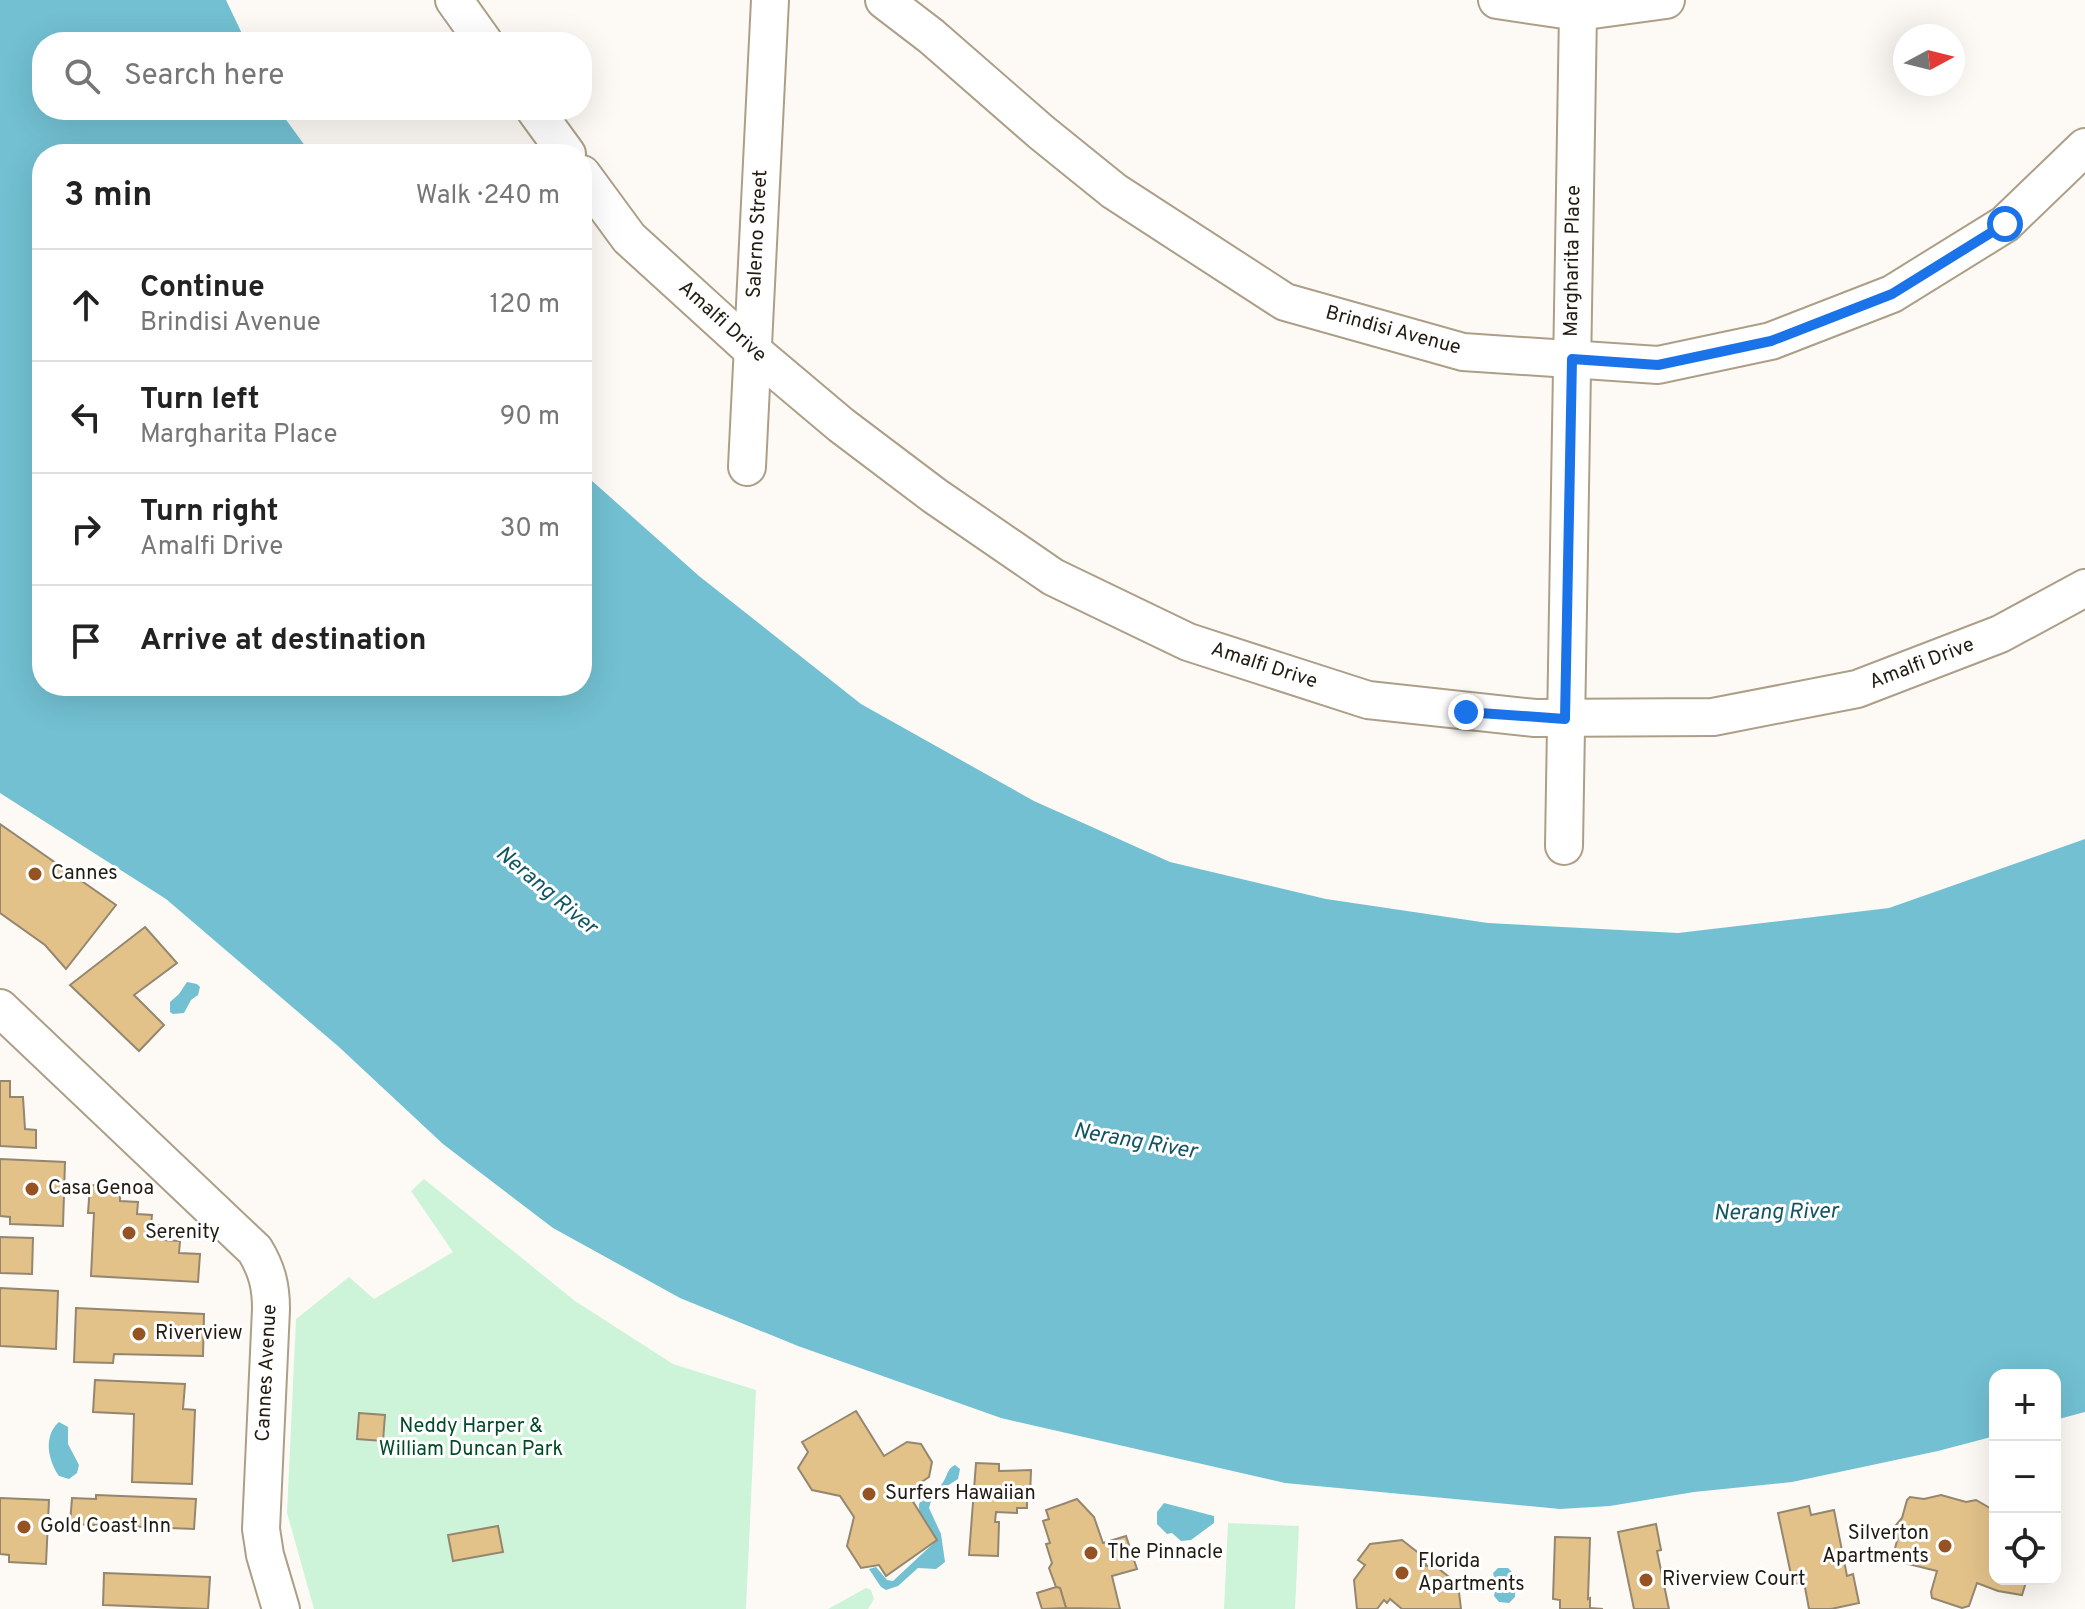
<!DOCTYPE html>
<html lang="en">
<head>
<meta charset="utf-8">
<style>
	:root { --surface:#fff; --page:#f6f6f6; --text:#222; --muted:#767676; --line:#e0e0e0 }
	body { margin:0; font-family:Overpass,sans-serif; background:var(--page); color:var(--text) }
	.controls { position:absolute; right:24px; bottom:24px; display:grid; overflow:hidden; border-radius:16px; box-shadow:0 8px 32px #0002 }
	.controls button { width:72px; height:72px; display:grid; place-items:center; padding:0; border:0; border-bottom:2px solid var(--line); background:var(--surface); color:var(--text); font:40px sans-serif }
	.compass { position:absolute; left:1893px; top:24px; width:72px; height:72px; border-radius:50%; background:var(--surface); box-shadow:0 8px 32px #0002; rotate:83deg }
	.stop { position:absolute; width:24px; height:24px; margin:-18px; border:6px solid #1a73e8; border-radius:50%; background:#fff }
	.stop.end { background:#1a73e8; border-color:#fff; box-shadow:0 2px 8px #0008 }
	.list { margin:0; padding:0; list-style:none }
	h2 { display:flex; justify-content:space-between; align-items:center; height:104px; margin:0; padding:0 32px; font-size:34px }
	h2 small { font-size:26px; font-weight:400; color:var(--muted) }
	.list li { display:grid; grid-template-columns:52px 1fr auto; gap:24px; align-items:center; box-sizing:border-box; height:112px; padding:0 32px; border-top:2px solid var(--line) }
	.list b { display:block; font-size:30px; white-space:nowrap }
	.list p { margin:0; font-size:26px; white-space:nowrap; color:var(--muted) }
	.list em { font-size:26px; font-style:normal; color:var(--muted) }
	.icon { flex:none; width:44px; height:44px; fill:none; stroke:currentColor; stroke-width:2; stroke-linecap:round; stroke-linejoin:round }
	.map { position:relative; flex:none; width:2085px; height:1609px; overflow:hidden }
	.search { position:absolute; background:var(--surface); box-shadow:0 8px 32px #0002; left:32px; top:32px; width:560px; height:88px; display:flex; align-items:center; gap:20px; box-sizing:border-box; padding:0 28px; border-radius:32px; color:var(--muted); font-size:30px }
	.panel { position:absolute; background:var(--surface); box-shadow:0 8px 32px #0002; left:32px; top:144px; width:560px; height:552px; border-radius:32px }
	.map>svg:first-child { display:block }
	.green { fill:#cdf4d9 }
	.water { fill:#72c0d2 }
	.building { fill:#e3c28a; stroke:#94866f; stroke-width:2 }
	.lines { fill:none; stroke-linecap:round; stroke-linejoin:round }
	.minor-casing { stroke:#ad9f87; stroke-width:40 }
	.minor { stroke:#fff; stroke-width:36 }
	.route { stroke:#1a73e8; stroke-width:10 }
	.poi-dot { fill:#955223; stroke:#fff; stroke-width:3 }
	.labels { text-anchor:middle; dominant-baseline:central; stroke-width:6; stroke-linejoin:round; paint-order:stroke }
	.street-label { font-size:20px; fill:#211b12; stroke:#fff }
	.poi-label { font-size:20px; fill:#211b12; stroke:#fff; text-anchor:start }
	.park-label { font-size:20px; fill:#004a27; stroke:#fff }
	.water-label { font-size:22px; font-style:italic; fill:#115562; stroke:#fff }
</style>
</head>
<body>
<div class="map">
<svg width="2085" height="1609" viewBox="0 0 2085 1609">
	<rect width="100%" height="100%" fill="#fdfaf5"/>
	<!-- green -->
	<g class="green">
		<path d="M424,1179L575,1301L673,1364L756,1390L746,1609H314L287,1513L296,1319L349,1277L374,1299L453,1252L411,1191Z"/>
		<path d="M1228,1523L1299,1526L1295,1609H1224Z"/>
		<path d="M866,1588L871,1590L874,1599L868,1609H828Z"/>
	</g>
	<!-- water -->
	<g class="water">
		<path d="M0,0H226L246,42H42V110H279L311,154H42V686H582V472L699,576L861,704L1034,801L1170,862L1326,899L1488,923L1678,933L1889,908L2085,839V1412L2055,1420V1375H1995V1436L1938,1451L1792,1482L1694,1492L1610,1506L1560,1509L1285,1483L1001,1418L798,1346L680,1298L553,1228L443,1144L339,1047L166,899L0,793Z"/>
		<path d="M187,982L197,984L200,987L198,995L191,1000L184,1013L173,1014L170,1012V1002L179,994Z"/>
		<path d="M59,1422L68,1427V1444L79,1465L77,1473L69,1479L59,1476C48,1460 43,1436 59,1422Z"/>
		<path d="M955,1465L960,1469L958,1479L933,1495L929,1508L941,1534L945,1562L936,1569L918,1568L898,1586L886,1590L881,1587L869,1569L876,1567L887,1580L893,1581L937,1540C931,1531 913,1512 921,1500C925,1493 936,1491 941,1485C948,1477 946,1469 955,1465Z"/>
		<path d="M1164,1503L1214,1516V1523L1191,1540L1181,1541L1172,1533L1167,1534L1157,1524V1512Z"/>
		<path d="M1498,1568H1508L1516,1576L1515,1597L1509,1603L1499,1602L1494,1596L1496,1586L1493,1573Z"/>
	</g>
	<!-- building -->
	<g class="building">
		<path d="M0,824L116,905L66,969L45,945L0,913Z"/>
		<path d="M145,927L177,963L134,995L164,1025L139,1051L70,985Z"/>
		<path d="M0,1081H10V1097H23L25,1129L36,1130V1148L0,1146Z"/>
		<path d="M0,1159L65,1162L63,1226L10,1224V1217L0,1216Z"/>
		<path d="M90,1185L120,1187V1201L138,1202L137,1214L152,1215L151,1225L165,1226L164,1240L180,1241L179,1253L200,1254L198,1282L91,1276L94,1213H88Z"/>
		<path d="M0,1237L33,1238L32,1274L0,1273Z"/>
		<path d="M0,1288L58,1291L56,1349L0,1346Z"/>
		<path d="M76,1308L204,1314L203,1356L114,1354L113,1363L74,1362Z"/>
		<path d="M95,1380L185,1384L183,1409L195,1410L192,1484L132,1482L134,1414L93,1412Z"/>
		<path d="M856,1411L884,1456L907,1442L921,1444L932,1462L929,1477L907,1492L937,1540L886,1576L879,1565L861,1568L847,1546L854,1517L840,1496L812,1490L798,1468L808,1452L802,1442Z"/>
		<path d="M359,1413L385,1415L383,1441L357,1439Z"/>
		<path d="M976,1463L999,1464V1471L1031,1470L1030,1496H1027V1508H1017V1513L996,1512L995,1522H999L998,1556L969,1555Z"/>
		<path d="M96,1495L196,1499L194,1529L70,1524L72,1498L96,1499Z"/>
		<path d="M1941,1495L1966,1502L1976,1500L1995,1511V1579H2027L2022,1595L1998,1591L1977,1583L1969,1606L1962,1608L1932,1598L1931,1592L1937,1571L1892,1560L1898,1537L1896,1525L1902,1518L1907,1500L1910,1497L1924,1499Z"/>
		<path d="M0,1498L49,1500L46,1564L9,1562V1555L0,1554Z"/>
		<path d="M1077,1499L1094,1517L1103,1543L1126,1536L1137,1569L1112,1576L1120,1609L1066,1608L1060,1588L1056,1587L1049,1568L1052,1563L1046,1544L1050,1543L1043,1521L1049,1519L1046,1510Z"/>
		<path d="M1809,1506L1811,1515L1834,1510L1847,1576L1853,1574L1859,1603L1831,1609H1809L1804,1582L1793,1584L1778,1513Z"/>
		<path d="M1656,1524L1661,1550L1657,1551L1669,1609H1634L1618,1532Z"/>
		<path d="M498,1526L503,1552L453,1561L448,1535Z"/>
		<path d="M1555,1537L1590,1538L1588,1599L1590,1598V1608L1603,1609H1560V1600L1553,1599Z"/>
		<path d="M1402,1540L1425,1558L1426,1566L1434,1565L1458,1584L1461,1609H1402L1390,1599L1387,1603L1384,1600L1377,1609H1357L1354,1580L1365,1565L1358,1560L1370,1544Z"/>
		<path d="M104,1573L210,1577L208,1609L103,1605Z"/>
		<path d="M1056,1587L1060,1588L1066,1608L1042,1609L1037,1593Z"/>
	</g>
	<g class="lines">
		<!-- minor casing -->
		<g class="minor-casing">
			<g id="minor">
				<path d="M454,0L484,42"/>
				<path d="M884,0L931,36L1041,132L1114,191L1285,302L1463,352L1658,365L1771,341L1892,294L2005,224L2085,147"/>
				<path d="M1497,0L1578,12L1666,0"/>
				<path d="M535,110L567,154"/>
				<path d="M582,174L629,238L752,350L841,425L935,496L1053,577L1188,642L1368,700L1535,718L1713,717L1857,689L2000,634L2085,588"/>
				<path d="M747,467L770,0"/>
				<path d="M1564,846L1578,12"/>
				<path d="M0,1008L255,1250C267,1270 271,1286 271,1309L261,1529L265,1555L281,1609"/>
			</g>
		</g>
		<!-- minor -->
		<use href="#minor" class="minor"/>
	</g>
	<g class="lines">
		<!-- route -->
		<path class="route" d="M1466,712L1565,719L1572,359L1658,365L1771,341L1892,294L2005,224"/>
	</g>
	<!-- markers -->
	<g class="poi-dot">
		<circle cx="35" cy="874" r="8"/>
		<circle cx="32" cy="1189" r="8"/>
		<circle cx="129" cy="1233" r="8"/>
		<circle cx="139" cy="1334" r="8"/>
		<circle cx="869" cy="1494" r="8"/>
		<circle cx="24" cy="1527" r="8"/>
		<circle cx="1945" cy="1546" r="8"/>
		<circle cx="1091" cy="1553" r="8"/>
		<circle cx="1402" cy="1573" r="8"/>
		<circle cx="1646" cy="1580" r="8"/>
	</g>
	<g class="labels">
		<!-- street labels -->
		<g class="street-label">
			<text transform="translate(758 234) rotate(-87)">Salerno Street</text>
			<text transform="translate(1573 261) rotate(-89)">Margharita Place</text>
			<text transform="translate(722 322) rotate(42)">Amalfi Drive</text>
			<text transform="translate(1393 331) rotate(15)">Brindisi Avenue</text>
			<text transform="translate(1922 664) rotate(-21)">Amalfi Drive</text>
			<text transform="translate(1264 666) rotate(18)">Amalfi Drive</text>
			<text transform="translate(267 1373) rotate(-87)">Cannes Avenue</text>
		</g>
		<!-- poi labels -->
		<g class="poi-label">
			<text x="51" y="874">Cannes</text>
			<text x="48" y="1189">Casa Genoa</text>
			<text x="145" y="1233">Serenity</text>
			<text x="155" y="1334">Riverview</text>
			<text x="885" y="1494">Surfers Hawaiian</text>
			<text x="40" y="1527">Gold Coast Inn</text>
			<text x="1929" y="1534" text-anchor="end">Silverton<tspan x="1929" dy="23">Apartments</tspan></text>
			<text x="1107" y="1553">The Pinnacle</text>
			<text x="1418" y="1562">Florida<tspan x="1418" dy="23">Apartments</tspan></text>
			<text x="1662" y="1580">Riverview Court</text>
		</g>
		<!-- park labels -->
		<g class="park-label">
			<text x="471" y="1427">Neddy Harper &amp;<tspan x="471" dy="23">William Duncan Park</tspan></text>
		</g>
		<!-- water labels -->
		<g class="water-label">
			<text transform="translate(546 891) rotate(40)">Nerang River</text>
			<text transform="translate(1135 1142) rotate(10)">Nerang River</text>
			<text transform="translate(1776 1213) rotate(-1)">Nerang River</text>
		</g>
	</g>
</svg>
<div class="controls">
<button>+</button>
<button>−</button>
<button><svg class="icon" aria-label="locate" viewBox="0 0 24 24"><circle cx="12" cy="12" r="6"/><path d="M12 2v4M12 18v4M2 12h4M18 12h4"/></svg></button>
</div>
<svg class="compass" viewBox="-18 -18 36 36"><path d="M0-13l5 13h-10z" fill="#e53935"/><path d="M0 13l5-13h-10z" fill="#767676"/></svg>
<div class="stop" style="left:2005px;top:224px"></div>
<div class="stop end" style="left:1466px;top:712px"></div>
<div class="search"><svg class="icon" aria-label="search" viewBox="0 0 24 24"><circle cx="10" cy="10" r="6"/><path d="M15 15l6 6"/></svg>Search here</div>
<section class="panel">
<h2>3 min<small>Walk · 240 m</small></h2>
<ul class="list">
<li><svg class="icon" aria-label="ahead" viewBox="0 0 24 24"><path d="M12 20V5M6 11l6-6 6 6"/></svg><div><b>Continue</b><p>Brindisi Avenue</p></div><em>120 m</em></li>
<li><svg class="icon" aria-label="left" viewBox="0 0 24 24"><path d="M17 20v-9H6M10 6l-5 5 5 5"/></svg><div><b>Turn left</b><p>Margharita Place</p></div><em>90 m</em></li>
<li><svg class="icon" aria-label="right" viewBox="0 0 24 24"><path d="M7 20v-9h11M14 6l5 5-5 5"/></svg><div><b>Turn right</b><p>Amalfi Drive</p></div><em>30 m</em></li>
<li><svg class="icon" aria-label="arrive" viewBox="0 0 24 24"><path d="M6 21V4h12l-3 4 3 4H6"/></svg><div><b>Arrive at destination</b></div></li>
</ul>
</section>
</div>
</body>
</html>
